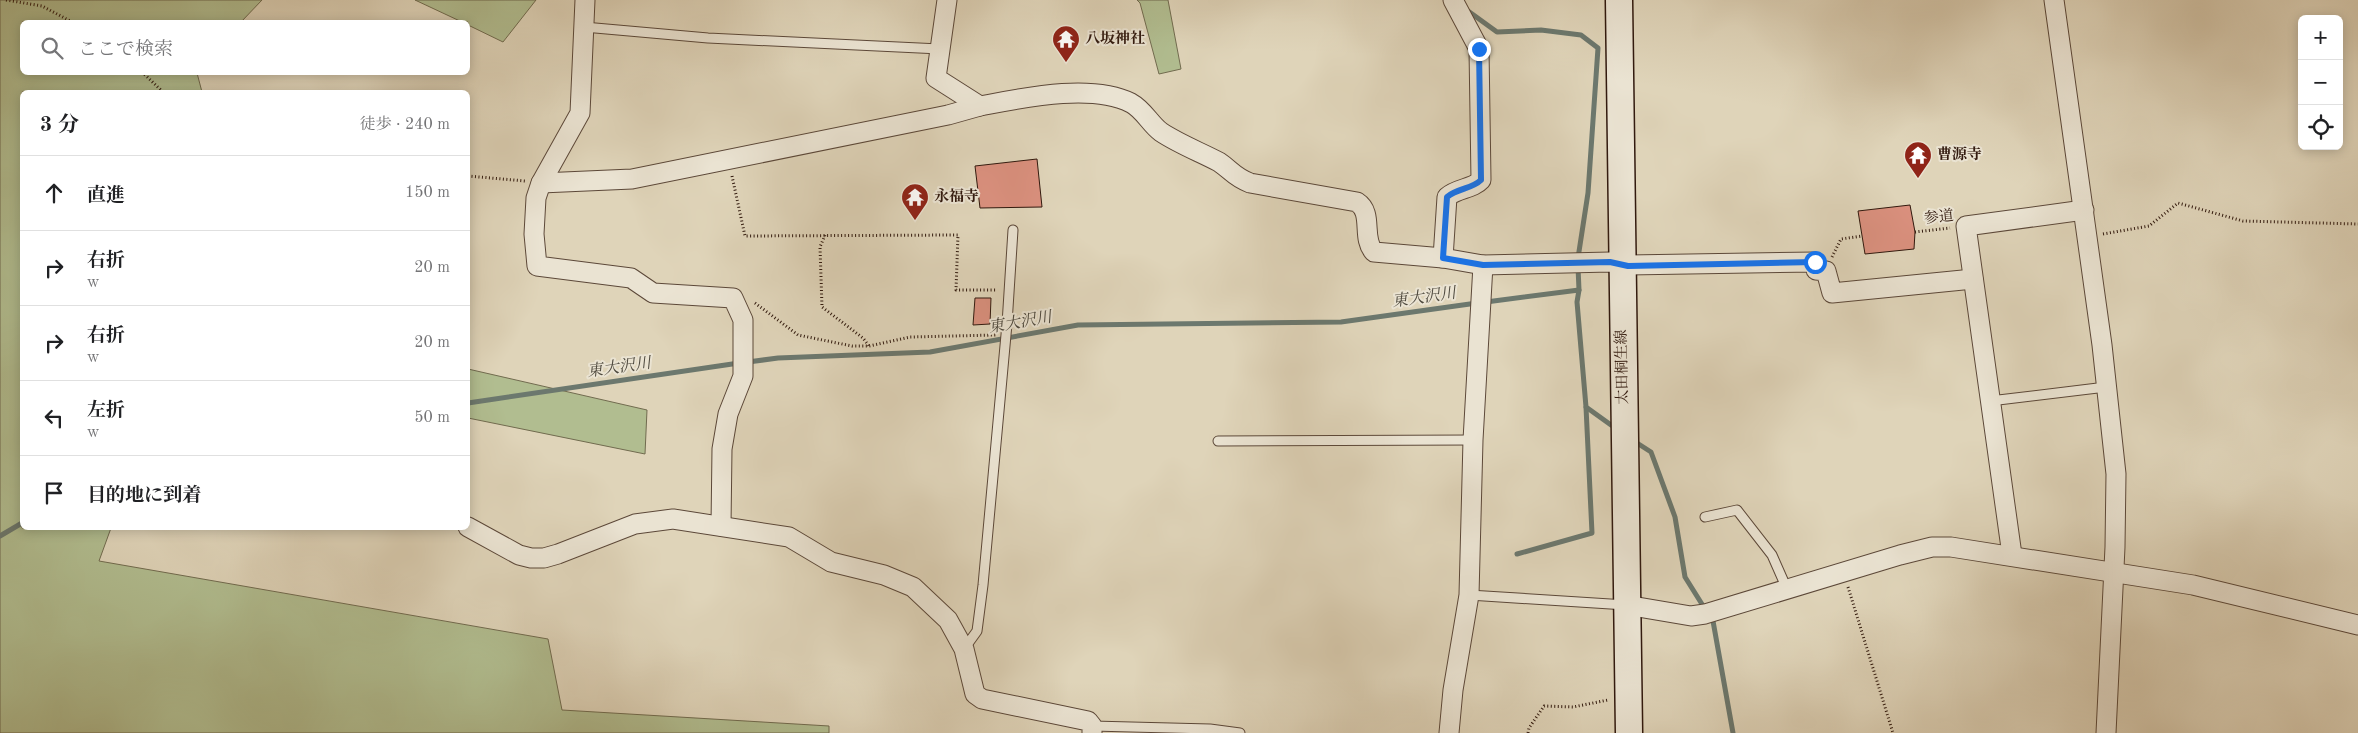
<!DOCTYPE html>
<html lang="ja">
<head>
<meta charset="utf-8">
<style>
	:root { --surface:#fff; --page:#f6f6f6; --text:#202124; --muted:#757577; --line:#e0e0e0 }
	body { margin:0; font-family:"Old Standard TT","Noto Serif JP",serif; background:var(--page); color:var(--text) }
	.controls { position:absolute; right:15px; top:15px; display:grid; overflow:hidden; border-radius:8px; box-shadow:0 2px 12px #0003 }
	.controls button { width:45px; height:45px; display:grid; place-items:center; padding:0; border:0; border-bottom:1px solid var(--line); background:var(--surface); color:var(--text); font:25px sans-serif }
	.stop { position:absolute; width:15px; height:15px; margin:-11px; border:4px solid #1a73e8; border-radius:50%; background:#fff }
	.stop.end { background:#1a73e8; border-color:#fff; box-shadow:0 1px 5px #0008 }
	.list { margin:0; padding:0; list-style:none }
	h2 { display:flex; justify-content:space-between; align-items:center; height:65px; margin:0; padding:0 20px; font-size:21px }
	h2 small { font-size:16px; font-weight:400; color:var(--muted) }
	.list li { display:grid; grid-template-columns:32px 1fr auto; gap:15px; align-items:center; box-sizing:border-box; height:75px; padding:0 20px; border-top:1px solid var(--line) }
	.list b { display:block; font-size:19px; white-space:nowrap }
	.list p { margin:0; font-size:16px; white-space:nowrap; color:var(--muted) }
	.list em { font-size:16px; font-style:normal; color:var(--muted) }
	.icon { flex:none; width:28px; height:28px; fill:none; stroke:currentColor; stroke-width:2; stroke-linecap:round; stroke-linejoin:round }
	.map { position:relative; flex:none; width:2358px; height:733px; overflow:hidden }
	.search { position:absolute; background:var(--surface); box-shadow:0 2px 12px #0003; left:20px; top:20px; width:450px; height:55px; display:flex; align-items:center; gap:12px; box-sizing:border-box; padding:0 18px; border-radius:8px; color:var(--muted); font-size:19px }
	.panel { position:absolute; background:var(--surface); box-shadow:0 2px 12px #0003; left:20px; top:90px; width:450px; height:440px; border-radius:8px }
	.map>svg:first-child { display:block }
	.green { fill:#b1bd90; stroke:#716b4f }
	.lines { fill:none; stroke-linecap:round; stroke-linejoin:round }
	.stream { stroke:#6c786e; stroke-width:5 }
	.building { fill:#da907e; stroke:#31190e }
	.service-casing { stroke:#5c4839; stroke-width:11 }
	.minor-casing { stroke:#5c4839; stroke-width:21 }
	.secondary-casing { stroke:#31190e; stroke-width:29 }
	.path { stroke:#31190e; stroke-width:3; stroke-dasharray:1 2.5; stroke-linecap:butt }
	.service { stroke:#eae3d2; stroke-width:9 }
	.minor { stroke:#eae3d2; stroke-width:19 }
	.secondary { stroke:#eae3d2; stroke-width:26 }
	.route { stroke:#1a73e8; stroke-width:6 }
	.labels { text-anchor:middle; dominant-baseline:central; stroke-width:4; stroke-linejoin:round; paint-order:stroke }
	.poi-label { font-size:15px; font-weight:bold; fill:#31190e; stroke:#eae3d2; text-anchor:start }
	.street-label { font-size:15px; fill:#31190e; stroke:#eae3d2 }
	.water-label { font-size:16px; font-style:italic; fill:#4e493e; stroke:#eae3d2 }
</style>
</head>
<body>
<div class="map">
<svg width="2358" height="733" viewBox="0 0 2358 733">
	<rect width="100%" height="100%" fill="#dfd4b9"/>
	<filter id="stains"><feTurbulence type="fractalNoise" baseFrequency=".004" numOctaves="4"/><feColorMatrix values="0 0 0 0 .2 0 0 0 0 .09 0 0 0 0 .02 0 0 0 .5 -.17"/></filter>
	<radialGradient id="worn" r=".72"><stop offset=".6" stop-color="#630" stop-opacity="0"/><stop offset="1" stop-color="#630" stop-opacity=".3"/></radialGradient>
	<!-- green -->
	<g class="green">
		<path d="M0,0H262L241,22H22V72L197,73L202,92H22V528H111L99,561L548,639L562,710L829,726V733H0Z"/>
		<path d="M415,0H536L503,42L468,25V22H462Z"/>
		<path d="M1137,0H1168L1181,69L1159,74L1140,3Z"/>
		<path d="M468,369L647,410L645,454L468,418Z"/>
	</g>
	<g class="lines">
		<!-- stream -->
		<g class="stream">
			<path d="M1468,11L1497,32L1541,30L1581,35L1598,48L1588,193L1578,258"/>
			<path d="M1578,267L1579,290L1577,302L1586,407L1611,425"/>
			<path d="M1486,302L1579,290"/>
			<path d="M748,362L778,358L930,352L1078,325L1341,322L1477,303"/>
			<path d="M468,403L739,363"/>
			<path d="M1637,443L1651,452L1675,517L1685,577L1705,609"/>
			<path d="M0,536L22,523"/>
			<path d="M1517,554L1592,533L1586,407"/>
			<path d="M1710,616L1713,621L1733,733"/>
		</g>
	</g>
	<!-- building -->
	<g class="building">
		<path d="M1037,159L1042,207L980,208L975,166Z"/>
		<path d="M1910,205L1915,232L1914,249L1865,254L1858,211Z"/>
		<path d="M975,298H991L990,324L973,325Z"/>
	</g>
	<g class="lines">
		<!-- service casing -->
		<g class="service-casing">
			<g id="service">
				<path d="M584,27L708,38L940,49"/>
				<path d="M1990,401L2106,387"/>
				<path d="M1218,441L1473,440"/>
				<path d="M1705,517L1737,510L1772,555L1787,589"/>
				<path d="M1469,595L1626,605"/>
				<path d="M964,649L977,631L983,585L1007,324L1013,230"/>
				<path d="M1092,726L1210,729L1240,733"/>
			</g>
		</g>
		<!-- minor casing -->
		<g class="minor-casing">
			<g id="minor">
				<path d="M585,0L580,113L541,183L536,198L534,234L537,266L631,278L653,293L733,298L743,320V376L728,414L722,449L721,526"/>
				<path d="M947,0L936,78L980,106C1023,98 1091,83 1131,103C1144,110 1150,124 1161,132C1179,144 1200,152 1219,162C1231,170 1234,177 1250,183L1357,202C1374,213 1361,238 1374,252L1443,258L1483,265L1610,262L1628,265L1815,262L1816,270L1826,271L1832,293L1973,279"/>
				<path d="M2054,0L2102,345L2116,474L2115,547L2106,733"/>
				<path d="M541,183L632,179L948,115L980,106"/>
				<path d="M1443,258L1447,197C1457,188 1473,189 1481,180L1479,49L1453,0"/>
				<path d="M468,527L519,555L531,558H544L558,554L635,524L673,519L789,537L831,562L884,575L913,587L948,620L964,649L975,694L982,699L1088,721L1092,726V733"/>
				<path d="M2012,555L1966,226L2084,210"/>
				<path d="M1626,605L1691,616L1705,614L1900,555L1932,547H1951L2193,585L2358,625"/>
				<path d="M1449,733L1453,690L1469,595L1473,440L1483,265"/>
			</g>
		</g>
		<!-- secondary casing -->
		<g class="secondary-casing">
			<path id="secondary" d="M1619,0L1629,733"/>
		</g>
		<!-- path -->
		<g class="path">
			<path d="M6,0L42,6L72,22"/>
			<path d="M142,72L163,92"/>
			<path d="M468,176L525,181"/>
			<path d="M732,176L745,236L958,235L956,290H997"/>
			<path d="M1915,232L1950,228"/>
			<path d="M2103,234L2149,226L2178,203L2243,221L2358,224"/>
			<path d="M825,235L820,247L822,307L863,338L869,346"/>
			<path d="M1832,257L1841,239L1862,236"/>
			<path d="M755,303L798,335L852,346H869L910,337L996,335"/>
			<path d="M1848,587L1893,733"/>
			<path d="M1528,733L1529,728L1544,706L1573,707L1608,700"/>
		</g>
		<!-- service -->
		<use href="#service" class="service"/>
		<!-- minor -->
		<use href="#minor" class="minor"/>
		<!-- secondary -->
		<use href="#secondary" class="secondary"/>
	</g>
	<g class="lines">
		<!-- route -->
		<path class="route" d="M1479,49L1481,180C1472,189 1458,188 1447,197L1443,258L1483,265L1610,262L1628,266L1815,262"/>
	</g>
	<!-- icons -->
	<defs>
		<g id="temple-pin" transform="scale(1.4375)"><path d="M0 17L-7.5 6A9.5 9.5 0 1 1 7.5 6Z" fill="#8f2418" stroke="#eae3d2"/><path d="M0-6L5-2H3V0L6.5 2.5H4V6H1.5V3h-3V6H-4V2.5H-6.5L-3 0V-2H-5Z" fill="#fff"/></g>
	</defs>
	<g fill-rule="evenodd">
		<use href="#temple-pin" x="1066" y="39"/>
		<use href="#temple-pin" x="1918" y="155"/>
		<use href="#temple-pin" x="915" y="197"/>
	</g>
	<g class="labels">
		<!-- poi labels -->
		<g class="poi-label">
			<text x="1085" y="39">八坂神社</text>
			<text x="1937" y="155">曹源寺</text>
			<text x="934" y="197">永福寺</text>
		</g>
		<!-- street labels -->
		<g class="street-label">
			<text transform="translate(1939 218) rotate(-6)">参道</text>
			<text transform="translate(1623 367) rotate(-91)">太田桐生線</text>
		</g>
		<!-- water labels -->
		<g class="water-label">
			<text transform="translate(1424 298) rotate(-8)">東大沢川</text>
			<text transform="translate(1020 323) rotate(-10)">東大沢川</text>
			<text transform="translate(619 368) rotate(-8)">東大沢川</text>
		</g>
	</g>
	<rect width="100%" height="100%" filter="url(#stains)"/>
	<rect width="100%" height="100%" fill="url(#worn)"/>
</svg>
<div class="controls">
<button>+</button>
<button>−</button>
<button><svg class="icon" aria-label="locate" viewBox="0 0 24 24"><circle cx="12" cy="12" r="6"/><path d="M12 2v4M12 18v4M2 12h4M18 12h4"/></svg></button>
</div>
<div class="stop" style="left:1815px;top:262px"></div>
<div class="stop end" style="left:1479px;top:49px"></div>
<div class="search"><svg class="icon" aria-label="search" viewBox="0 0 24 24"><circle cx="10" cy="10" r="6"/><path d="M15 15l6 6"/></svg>ここで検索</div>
<section class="panel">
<h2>3 分<small>徒歩 · 240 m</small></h2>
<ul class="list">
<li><svg class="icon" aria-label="ahead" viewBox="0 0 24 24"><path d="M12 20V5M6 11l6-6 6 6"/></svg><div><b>直進</b></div><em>150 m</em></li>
<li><svg class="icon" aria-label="right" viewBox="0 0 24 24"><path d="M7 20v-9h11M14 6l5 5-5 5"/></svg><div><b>右折</b><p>w</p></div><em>20 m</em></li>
<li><svg class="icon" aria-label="right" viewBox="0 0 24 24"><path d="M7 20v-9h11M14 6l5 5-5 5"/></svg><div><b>右折</b><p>w</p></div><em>20 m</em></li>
<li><svg class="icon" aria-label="left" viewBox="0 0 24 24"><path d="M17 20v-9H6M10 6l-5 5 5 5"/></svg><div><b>左折</b><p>w</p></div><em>50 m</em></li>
<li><svg class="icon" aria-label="arrive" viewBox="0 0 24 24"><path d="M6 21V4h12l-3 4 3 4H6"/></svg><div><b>目的地に到着</b></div></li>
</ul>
</section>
</div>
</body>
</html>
